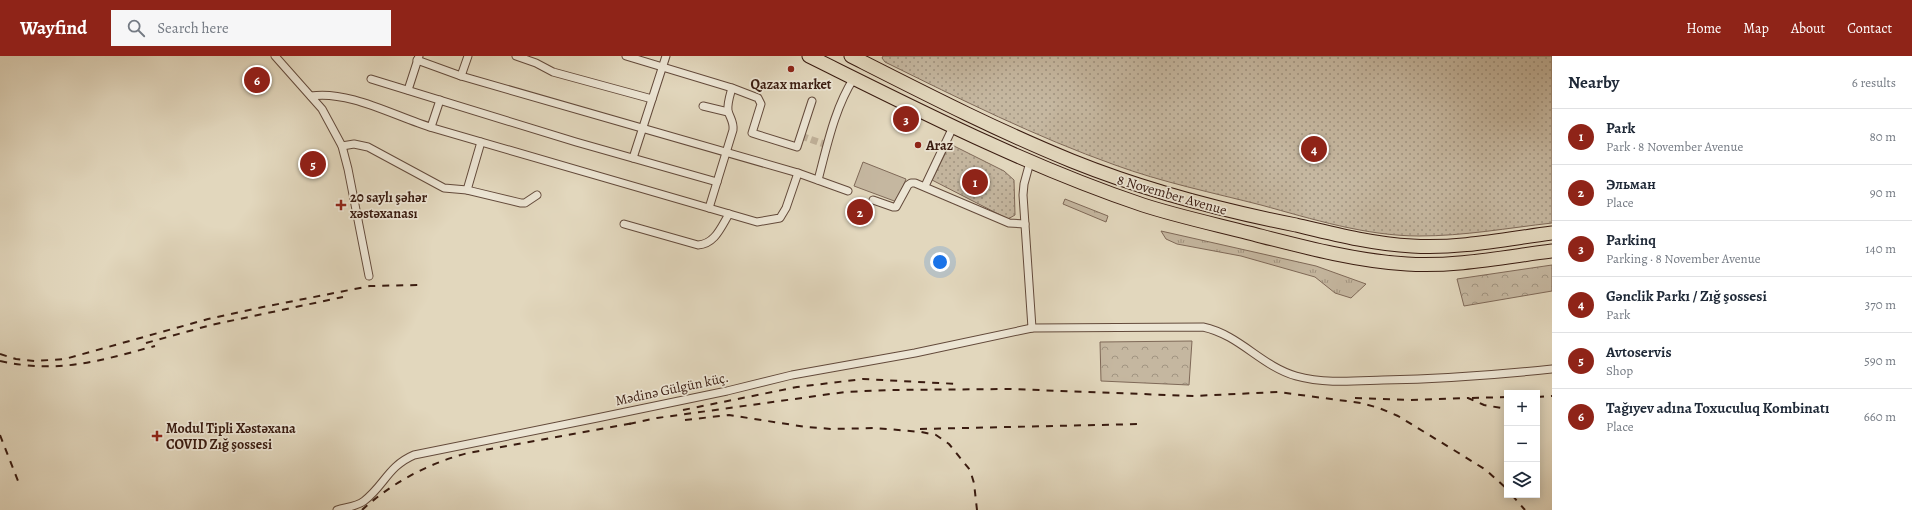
<!DOCTYPE html>
<html lang="en">
<head>
<meta charset="utf-8">
<style>
	:root { --surface:#fff; --page:#f6f6f7; --text:#1f2937; --muted:#747a83; --line:#e0e1e3; --accent:#8f2418 }
	body { margin:0; font-family:Alegreya,serif; background:var(--page); color:var(--text) }
	.controls { position:absolute; right:12px; bottom:12px; display:grid; overflow:hidden; border-radius:0px; box-shadow:0 2px 10px #0003 }
	.controls button { width:36px; height:36px; display:grid; place-items:center; padding:0; border:0; border-bottom:1px solid var(--line); background:var(--surface); color:var(--text); font:20px sans-serif }
	.you { position:absolute; left:940px; top:206px; width:14px; height:14px; margin:-10px; border:3px solid #fff; border-radius:50%; background:#1a73e8; box-shadow:0 0 0 6px #1a73e833 }
	.badge { display:grid; place-items:center; width:26px; height:26px; border-radius:50%; background:var(--accent); color:#fff; font-size:13px; font-weight:700 }
	.pin { position:absolute; translate:-50% -50%; border:2px solid #fff; box-shadow:0 1px 4px #0006 }
	.list { margin:0; padding:0; list-style:none }
	h2 { display:flex; justify-content:space-between; align-items:center; height:52px; margin:0; padding:0 16px; font-size:17px }
	h2 small { font-size:13px; font-weight:400; color:var(--muted) }
	.list li { display:grid; grid-template-columns:26px 1fr auto; gap:12px; align-items:center; box-sizing:border-box; height:56px; padding:0 16px; border-top:1px solid var(--line) }
	.list b { display:block; font-size:15px; white-space:nowrap }
	.list p { margin:0; font-size:13px; white-space:nowrap; color:var(--muted) }
	.list em { font-size:13px; font-style:normal; color:var(--muted) }
	.icon { flex:none; width:22px; height:22px; fill:none; stroke:currentColor; stroke-width:2; stroke-linecap:round; stroke-linejoin:round }
	.map { position:relative; flex:none; width:1552px; height:454px; overflow:hidden }
	header { display:flex; align-items:center; gap:24px; box-sizing:border-box; height:56px; padding:0 20px; background:var(--accent); color:#fff }
	header strong { font-size:19px }
	nav { display:flex; gap:22px; margin-inline-start:auto; font-size:14px }
	.search { width:280px; height:36px; background:var(--page); display:flex; align-items:center; gap:10px; box-sizing:border-box; padding:0 14px; border-radius:0px; color:var(--muted); font-size:15px }
	main { display:flex }
	aside { flex:1; background:var(--surface) }
	.map>svg:first-child { display:block }
	.grass { fill:url(#grass-tufts); stroke:#7f6958 }
	.forest { fill:url(#forest-crowns); stroke:#7f6958 }
	.park { fill:url(#park-dots); stroke:#7f6958 }
	.pitch { fill:#c5b7a0; stroke:#7f6958 }
	.lines { fill:none; stroke-linecap:round; stroke-linejoin:round }
	.street-tunnel { stroke:#c0b19a; stroke-width:7; stroke-dasharray:7 3.5; stroke-linecap:butt }
	.street-casing { stroke:#634a3b; stroke-width:9 }
	.highway-casing { stroke:#391b10; stroke-width:15 }
	.street { stroke:#ece5d4; stroke-width:7 }
	.highway { stroke:#e2d7bd; stroke-width:13 }
	.rail { stroke:#391b10; stroke-width:2; stroke-dasharray:7 7; stroke-linecap:butt }
	.poi-dot { fill:#8f2418; stroke:#ece5d4; stroke-width:1.5 }
	.labels { text-anchor:middle; dominant-baseline:central; stroke-width:3.5; stroke-linejoin:round; paint-order:stroke }
	.poi-label { font-size:14px; font-weight:bold; fill:#391b10; stroke:#ece5d4; text-anchor:start }
	.street-label { font-size:14px; fill:#391b10; stroke:#ece5d4 }
</style>
</head>
<body>
<header>
<strong>Wayfind</strong>
<div class="search"><svg class="icon" aria-label="search" viewBox="0 0 24 24"><circle cx="10" cy="10" r="6"/><path d="M15 15l6 6"/></svg>Search here</div>
<nav><a>Home</a><a>Map</a><a>About</a><a>Contact</a></nav>
</header>
<main>
<div class="map">
<svg width="1552" height="454" viewBox="0 0 1552 454">
	<defs>
		<pattern id="grass-tufts" width="24" height="20" patternUnits="userSpaceOnUse"><rect width="24" height="20" fill="#c5b7a0"/><path d="M3 7l-1-3M5 7V3M7 7l1-3M15 17l-1-3M17 17v-4M19 17l1-3" fill="none" stroke="#a19481"/></pattern>
		<pattern id="forest-crowns" width="20" height="18" patternUnits="userSpaceOnUse"><rect width="20" height="18" fill="#c5b7a0"/><path d="M2 6a3 3 0 1 1 6 0M12 15a3 3 0 1 1 6 0" fill="none" stroke="#a19481"/></pattern>
		<pattern id="park-dots" width="8" height="8" patternUnits="userSpaceOnUse"><rect width="8" height="8" fill="#c5b7a0"/><path d="M2 2h.1M6 6h.1" fill="none" stroke="#a19481" stroke-width="1.8" stroke-linecap="round"/></pattern>
	</defs>
	<rect width="100%" height="100%" fill="#e2d7bd"/>
	<filter id="stains"><feTurbulence type="fractalNoise" baseFrequency=".005" numOctaves="4"/><feColorMatrix values="0 0 0 0 .2 0 0 0 0 .09 0 0 0 0 .02 0 0 0 .5 -.17"/></filter>
	<radialGradient id="worn" r=".72"><stop offset=".6" stop-color="#630" stop-opacity="0"/><stop offset="1" stop-color="#630" stop-opacity=".3"/></radialGradient>
	<!-- grass -->
	<g class="grass">
		<path d="M1065,143L1108,160L1106,166L1063,148Z"/>
		<path d="M1161,175L1316,210L1366,228L1351,242L1335,237L1315,221L1241,200L1177,188L1166,183Z"/>
	</g>
	<!-- forest -->
	<g class="forest">
		<path d="M1552,209V235L1464,250L1457,223Z"/>
		<path d="M1192,285L1189,329L1101,325L1100,286Z"/>
	</g>
	<!-- park -->
	<g class="park">
		<path d="M883,0H1552V167C1508,172 1464,180 1419,180C1366,180 1312,163 1261,149C1214,137 1161,126 1115,109C1036,81 960,43 885,6L882,2Z"/>
		<path d="M950,88L1004,115L1014,124L1015,159L1008,163L932,124Z"/>
	</g>
	<!-- pitch -->
	<path class="pitch" d="M863,106L906,123L897,146L854,130Z"/>
	<g class="lines">
		<!-- street-tunnel -->
		<path class="street-tunnel" d="M801,80L827,89"/>
		<!-- street casing -->
		<g class="street-casing">
			<g id="street">
				<path d="M275,0L322,53L342,90L348,113L369,220"/>
				<path d="M516,0L536,7L553,16L652,43"/>
				<path d="M626,0L732,32L758,42L761,48L752,77L797,91L812,45"/>
				<path d="M417,4L461,20L798,117L848,135"/>
				<path d="M461,20L468,0"/>
				<path d="M371,23L576,86L717,126"/>
				<path d="M408,34L419,0"/>
				<path d="M311,40C349,34 396,61 433,72C541,104 649,134 757,166L780,162L786,152L798,117"/>
				<path d="M703,50L728,56"/>
				<path d="M431,71L440,44"/>
				<path d="M342,90L354,88L368,91L444,132L467,134L521,147H525L537,139"/>
				<path d="M633,102L666,0"/>
				<path d="M1030,106L1024,128L1023,139L1032,272L1203,271C1240,279 1261,310 1296,320C1325,328 1354,325 1383,324C1440,323 1496,319 1552,313"/>
				<path d="M818,124C827,90 835,51 854,22"/>
				<path d="M925,130L953,71"/>
				<path d="M467,134L481,86"/>
				<path d="M873,144L893,151H896L908,129L911,127H915L1009,167L1025,168"/>
				<path d="M709,152L733,74C734,66 730,62 728,55C727,48 730,39 732,32"/>
				<path d="M624,168L698,189C715,188 721,171 729,158"/>
				<path d="M337,454C346,451 356,451 364,445C384,430 388,410 414,399L597,362L727,335L792,319L915,297L1032,272"/>
			</g>
		</g>
		<!-- highway casing -->
		<g class="highway-casing">
			<g id="highway">
				<path d="M809,0C918,54 1027,110 1143,149C1177,160 1214,168 1249,177C1300,190 1355,205 1407,208C1455,211 1504,201 1552,195"/>
				<path d="M851,0C924,37 996,74 1072,105C1144,134 1220,154 1296,169C1334,178 1373,188 1412,190C1459,193 1506,183 1552,177"/>
			</g>
		</g>
		<!-- street -->
		<use href="#street" class="street"/>
		<!-- highway -->
		<use href="#highway" class="highway"/>
		<!-- rail -->
		<g class="rail">
			<path d="M146,287L211,269L343,241"/>
			<path d="M0,298L16,303L35,305L65,303L208,263L258,252L370,230L419,229"/>
			<path d="M0,305C59,318 99,305 155,290"/>
			<path d="M1537,341L1552,340"/>
			<path d="M1355,342L1410,344L1468,342L1484,349L1507,353"/>
			<path d="M1472,342L1507,341"/>
			<path d="M683,354L797,331L863,323L958,328"/>
			<path d="M685,364L729,359L806,371L832,373L875,372L921,376L936,379L949,388L970,414L974,427L977,454"/>
			<path d="M629,368L657,362L845,336L889,334L1010,333L1194,340L1278,336L1361,347L1379,352L1398,360L1457,396L1486,414L1507,433"/>
			<path d="M920,373L1141,368"/>
			<path d="M0,379L20,430"/>
			<path d="M1512,439L1525,454"/>
			<path d="M362,454C393,426 429,407 468,397L634,367"/>
		</g>
	</g>
	<!-- markers -->
	<g class="poi-dot">
		<circle cx="791" cy="13" r="4"/>
		<circle cx="918" cy="89" r="4"/>
		<path d="M339 143h4v4h4v4h-4v4h-4v-4h-4v-4h4z"/>
		<path d="M155 374h4v4h4v4h-4v4h-4v-4h-4v-4h4z"/>
	</g>
	<g class="labels">
		<!-- poi labels -->
		<g class="poi-label">
			<text x="791" y="28" text-anchor="middle">Qazax market</text>
			<text x="926" y="89">Araz</text>
			<text x="350" y="141">20 saylı şəhər<tspan x="350" dy="16">xəstəxanası</tspan></text>
			<text x="166" y="372">Modul Tipli Xəstəxana<tspan x="166" dy="16">COVID Zığ şossesi</tspan></text>
		</g>
		<!-- street labels -->
		<g class="street-label">
			<text transform="translate(1172 139) rotate(16)">8 November Avenue</text>
			<text transform="translate(672 333) rotate(-12)">Mədinə Gülgün küç.</text>
		</g>
	</g>
	<rect width="100%" height="100%" filter="url(#stains)"/>
	<rect width="100%" height="100%" fill="url(#worn)"/>
</svg>
<div class="controls">
<button>+</button>
<button>−</button>
<button><svg class="icon" aria-label="layers" viewBox="0 0 24 24"><path d="M12 4l9 5-9 5-9-5zM3 14l9 5 9-5"/></svg></button>
</div>
<div class="you"></div>
<div class="pin badge" style="left:975px;top:126px">1</div>
<div class="pin badge" style="left:860px;top:156px">2</div>
<div class="pin badge" style="left:906px;top:63px">3</div>
<div class="pin badge" style="left:1314px;top:93px">4</div>
<div class="pin badge" style="left:313px;top:108px">5</div>
<div class="pin badge" style="left:257px;top:24px">6</div>
</div>
<aside>
<h2>Nearby<small>6 results</small></h2>
<ul class="list">
<li><span class="badge">1</span><div><b>Park</b><p>Park · 8 November Avenue</p></div><em>80 m</em></li>
<li><span class="badge">2</span><div><b>Эльман</b><p>Place</p></div><em>90 m</em></li>
<li><span class="badge">3</span><div><b>Parkinq</b><p>Parking · 8 November Avenue</p></div><em>140 m</em></li>
<li><span class="badge">4</span><div><b>Gənclik Parkı / Zığ şossesi</b><p>Park</p></div><em>370 m</em></li>
<li><span class="badge">5</span><div><b>Avtoservis</b><p>Shop</p></div><em>590 m</em></li>
<li><span class="badge">6</span><div><b>Tağıyev adına Toxuculuq Kombinatı</b><p>Place</p></div><em>660 m</em></li>
</ul>
</aside>
</main>
</body>
</html>
